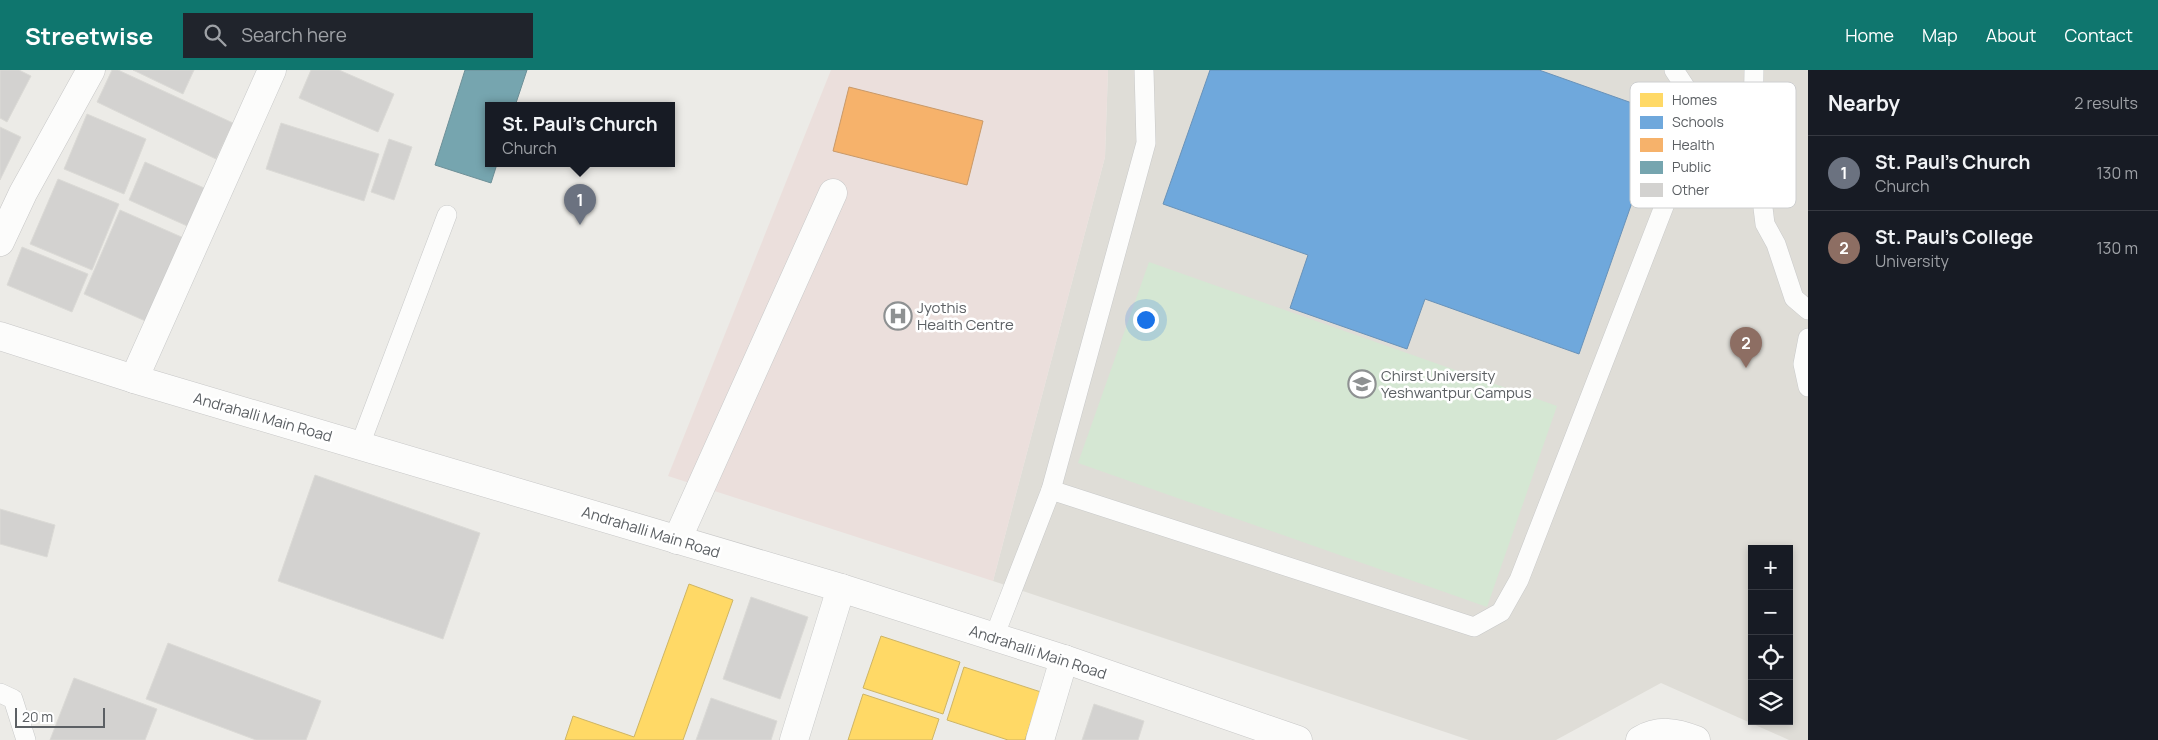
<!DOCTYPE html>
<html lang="en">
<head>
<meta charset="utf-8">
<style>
	:root { --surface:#171b24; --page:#20242c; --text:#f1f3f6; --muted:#9ea1a6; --line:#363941; --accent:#0f766e }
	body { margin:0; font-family:Manrope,sans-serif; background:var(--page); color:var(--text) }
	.controls { position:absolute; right:15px; bottom:15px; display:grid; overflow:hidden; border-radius:0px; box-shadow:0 2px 8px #0003 }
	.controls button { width:45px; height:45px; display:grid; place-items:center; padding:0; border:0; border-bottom:1px solid var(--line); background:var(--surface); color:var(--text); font:25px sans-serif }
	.scale { position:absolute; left:15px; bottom:12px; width:90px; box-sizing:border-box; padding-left:5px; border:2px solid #5c6064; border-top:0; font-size:14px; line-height:18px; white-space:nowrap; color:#5c6064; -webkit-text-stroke:4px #fff; paint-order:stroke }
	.you { position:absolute; left:1145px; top:249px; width:18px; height:18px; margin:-12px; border:4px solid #fff; border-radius:50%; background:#1a73e8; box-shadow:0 0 0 8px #1a73e833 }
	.badge { display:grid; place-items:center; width:32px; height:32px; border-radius:50%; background:var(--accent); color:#fff; font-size:16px; font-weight:700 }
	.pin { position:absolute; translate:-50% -41px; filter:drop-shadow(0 1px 2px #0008) }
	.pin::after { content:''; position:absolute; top:26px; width:18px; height:15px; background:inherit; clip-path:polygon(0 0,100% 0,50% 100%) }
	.popup { position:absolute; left:485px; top:32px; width:190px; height:65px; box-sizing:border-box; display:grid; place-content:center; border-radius:0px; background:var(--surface); filter:drop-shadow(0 1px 4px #0005); font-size:16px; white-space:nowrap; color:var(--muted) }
	.popup b { font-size:19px; color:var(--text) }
	.popup::after { content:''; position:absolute; left:50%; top:100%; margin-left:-10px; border:10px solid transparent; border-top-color:var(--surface) }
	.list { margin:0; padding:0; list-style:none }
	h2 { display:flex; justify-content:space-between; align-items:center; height:65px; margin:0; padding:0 20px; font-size:21px }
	h2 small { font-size:16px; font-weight:400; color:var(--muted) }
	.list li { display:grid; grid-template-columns:32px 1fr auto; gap:15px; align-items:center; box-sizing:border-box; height:75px; padding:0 20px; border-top:1px solid var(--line) }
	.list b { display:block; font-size:19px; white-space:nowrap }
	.list p { margin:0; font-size:16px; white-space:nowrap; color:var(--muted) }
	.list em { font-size:16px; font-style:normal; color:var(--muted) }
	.icon { flex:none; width:28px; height:28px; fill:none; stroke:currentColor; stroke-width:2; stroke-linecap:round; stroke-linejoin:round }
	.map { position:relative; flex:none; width:1808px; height:670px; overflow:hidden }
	header { display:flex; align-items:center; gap:30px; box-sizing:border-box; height:70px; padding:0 25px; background:var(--accent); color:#fff }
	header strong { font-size:24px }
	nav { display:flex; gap:28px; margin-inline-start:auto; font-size:18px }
	.search { width:350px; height:45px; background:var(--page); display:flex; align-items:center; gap:12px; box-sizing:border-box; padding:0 18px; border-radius:0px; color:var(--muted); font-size:19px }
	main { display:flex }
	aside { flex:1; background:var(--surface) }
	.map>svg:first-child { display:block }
	.education { fill:#dfddd7; fill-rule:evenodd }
	.medical { fill:#ebdfdc }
	.green { fill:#d5e7d3 }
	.homes { fill:#ffd966; stroke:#ceb565 }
	.schools { fill:#6fa8dc; stroke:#6992b8 }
	.health { fill:#f6b26b; stroke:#c89969 }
	.public { fill:#76a5af; stroke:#6e9098 }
	.building { fill:#d3d2d0; stroke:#dbdad6 }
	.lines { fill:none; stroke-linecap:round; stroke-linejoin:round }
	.lane-casing { stroke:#c8c9c9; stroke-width:20 }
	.street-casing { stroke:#c8c9c9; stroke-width:29 }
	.secondary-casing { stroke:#c7c7c7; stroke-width:29 }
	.lane { stroke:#fcfcfb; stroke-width:19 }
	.street { stroke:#fcfcfb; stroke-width:28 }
	.secondary { stroke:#fcfcfb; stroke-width:28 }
	.labels { text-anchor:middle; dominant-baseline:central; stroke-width:5; stroke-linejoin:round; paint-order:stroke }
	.poi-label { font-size:15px; fill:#5c6064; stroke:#fff; text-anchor:start }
	.street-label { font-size:15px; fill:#5c6064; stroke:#fff }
	.key { fill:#fff; stroke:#cecfd0; stroke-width:1 }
	.key-label { font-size:14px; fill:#5c6064 }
</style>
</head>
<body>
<header>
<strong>Streetwise</strong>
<div class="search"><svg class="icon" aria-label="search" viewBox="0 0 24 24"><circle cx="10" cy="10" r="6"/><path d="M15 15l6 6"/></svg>Search here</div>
<nav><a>Home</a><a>Map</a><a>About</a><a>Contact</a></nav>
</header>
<main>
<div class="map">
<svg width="1808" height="670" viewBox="0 0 1808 670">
	<rect width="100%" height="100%" fill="#ecebe7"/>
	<!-- education -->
	<path class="education" d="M1108,0H1808V670H1789L1661,613L1556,670H1469L993,511L1105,87ZM1752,479H1789V651H1752Z"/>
	<!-- medical -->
	<path class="medical" d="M831,0H1108L1105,87L993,511L668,406Z"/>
	<!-- green -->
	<path class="green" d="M1149,192L1557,336L1487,537L1078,393Z"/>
	<!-- homes -->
	<g class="homes">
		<path d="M689,514L733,530L683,670H565L573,646L634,667Z"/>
		<path d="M881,566L960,592L943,644L863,618Z"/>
		<path d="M964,597L1041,622L1025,670H1008L947,650Z"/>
		<path d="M863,624L939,649L932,670H848Z"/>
	</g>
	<!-- schools -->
	<path class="schools" d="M1210,0H1539L1663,44L1579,284L1425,229L1407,279L1290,238L1308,185L1163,134Z"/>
	<!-- health -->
	<path class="health" d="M849,17L983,51L967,115L833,81Z"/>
	<!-- public -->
	<path class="public" d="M465,0H527L515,36H489V94H497L491,113L435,95Z"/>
	<!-- building -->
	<g class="building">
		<path d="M0,0H19L31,6L7,52L0,48Z"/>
		<path d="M112,0H118L233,53L216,89L97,32Z"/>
		<path d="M133,0H194L183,24Z"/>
		<path d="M311,0H339L394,24L378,62L299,28Z"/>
		<path d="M87,44L146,69L124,124L64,99Z"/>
		<path d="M281,53L379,84L364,131L266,99Z"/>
		<path d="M0,57L21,67L0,110Z"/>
		<path d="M389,69L412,77L394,130L371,122Z"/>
		<path d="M145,92L211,121L194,159L129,130Z"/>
		<path d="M58,109L119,134L92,200L30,174Z"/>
		<path d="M120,140L186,169L150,253L84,224Z"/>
		<path d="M22,177L88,204L72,242L7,215Z"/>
		<path d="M315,405L480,463L443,569L278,511Z"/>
		<path d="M0,439L55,455L47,487L0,474Z"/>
		<path d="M751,527L808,547L780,629L723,609Z"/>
		<path d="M168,573L321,631L306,670H256L146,629Z"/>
		<path d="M74,608L157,639L145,670H50Z"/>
		<path d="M711,628L777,651L771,670H696Z"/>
		<path d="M1094,634L1144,651L1138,670H1082Z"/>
	</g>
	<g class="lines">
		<!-- lane casing -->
		<g class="lane-casing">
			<g id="lane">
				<path d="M1754,0L1753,56L1765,154L1776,174L1794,228L1808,240"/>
				<path d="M1808,268L1803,294L1808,317"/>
				<path d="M360,375L447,145"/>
				<path d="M1051,420L1474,557L1501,542L1519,510L1701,41L1674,0"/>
				<path d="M994,567L1051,420L1146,73L1144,0"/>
				<path d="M0,623L13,629L26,670"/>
			</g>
		</g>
		<!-- street casing -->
		<g class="street-casing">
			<g id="street">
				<path d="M134,309L272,0"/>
				<path d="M677,470L833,123"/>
				<path d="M794,670L841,518"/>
				<path d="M1040,670L1064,589"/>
			</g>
		</g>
		<!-- secondary casing -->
		<g class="secondary-casing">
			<g id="secondary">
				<path d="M0,172L23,123L91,0"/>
				<path d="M0,266L134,309L841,518L1064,589L1298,670"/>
				<path d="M1640,670C1659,659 1676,662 1696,670"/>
			</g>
		</g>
		<!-- lane -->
		<use href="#lane" class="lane"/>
		<!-- street -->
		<use href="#street" class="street"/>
		<!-- secondary -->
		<use href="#secondary" class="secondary"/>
	</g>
	<!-- icons -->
	<defs>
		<g id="hospital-ring" transform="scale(1.4375)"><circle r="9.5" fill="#fff" stroke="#8e9192" stroke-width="1.5"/><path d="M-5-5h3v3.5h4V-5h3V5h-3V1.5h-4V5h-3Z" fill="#8e9192"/></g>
		<g id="university-ring" transform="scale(1.4375)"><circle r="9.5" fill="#fff" stroke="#8e9192" stroke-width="1.5"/><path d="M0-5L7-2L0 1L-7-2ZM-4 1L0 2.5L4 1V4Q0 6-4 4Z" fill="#8e9192"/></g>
	</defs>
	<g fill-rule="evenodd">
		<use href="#hospital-ring" x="898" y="246"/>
		<use href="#university-ring" x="1362" y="314"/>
	</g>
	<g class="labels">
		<!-- poi labels -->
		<g class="poi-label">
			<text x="917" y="237">Jyothis<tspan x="917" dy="17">Health Centre</tspan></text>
			<text x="1381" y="305">Chirst University<tspan x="1381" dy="17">Yeshwantpur Campus</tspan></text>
		</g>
		<!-- street labels -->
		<g class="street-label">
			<text transform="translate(263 347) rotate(16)">Andrahalli Main Road</text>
			<text transform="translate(651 462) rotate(17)">Andrahalli Main Road</text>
			<text transform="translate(1038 582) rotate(18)">Andrahalli Main Road</text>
		</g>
	</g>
	<!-- legend -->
	<rect x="1630" y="12" width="166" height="126" rx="8" class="key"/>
	<rect x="1640" y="23" width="23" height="14" fill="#ffd966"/>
	<rect x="1640" y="46" width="23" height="13" fill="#6fa8dc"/>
	<rect x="1640" y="68" width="23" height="14" fill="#f6b26b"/>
	<rect x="1640" y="91" width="23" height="13" fill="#76a5af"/>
	<rect x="1640" y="113" width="23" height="14" fill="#d3d2d0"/>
	<g class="key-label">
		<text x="1672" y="35">Homes</text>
		<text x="1672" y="57">Schools</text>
		<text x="1672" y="80">Health</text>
		<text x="1672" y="102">Public</text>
		<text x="1672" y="125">Other</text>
	</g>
</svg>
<div class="controls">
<button>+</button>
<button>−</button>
<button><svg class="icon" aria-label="locate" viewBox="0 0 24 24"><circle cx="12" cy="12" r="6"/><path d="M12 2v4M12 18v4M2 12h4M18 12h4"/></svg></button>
<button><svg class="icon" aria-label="layers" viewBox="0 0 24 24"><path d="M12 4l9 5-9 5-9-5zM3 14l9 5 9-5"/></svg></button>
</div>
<div class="scale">20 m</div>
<div class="you"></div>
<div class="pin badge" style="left:580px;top:155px;background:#6b7280">1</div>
<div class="popup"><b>St. Paul's Church</b>Church</div>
<div class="pin badge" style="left:1746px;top:298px;background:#8d6e63">2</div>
</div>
<aside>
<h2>Nearby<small>2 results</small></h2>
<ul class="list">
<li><span class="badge" style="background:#6b7280">1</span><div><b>St. Paul's Church</b><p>Church</p></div><em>130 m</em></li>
<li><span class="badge" style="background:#8d6e63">2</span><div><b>St. Paul's College</b><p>University</p></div><em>130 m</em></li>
</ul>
</aside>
</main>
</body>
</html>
